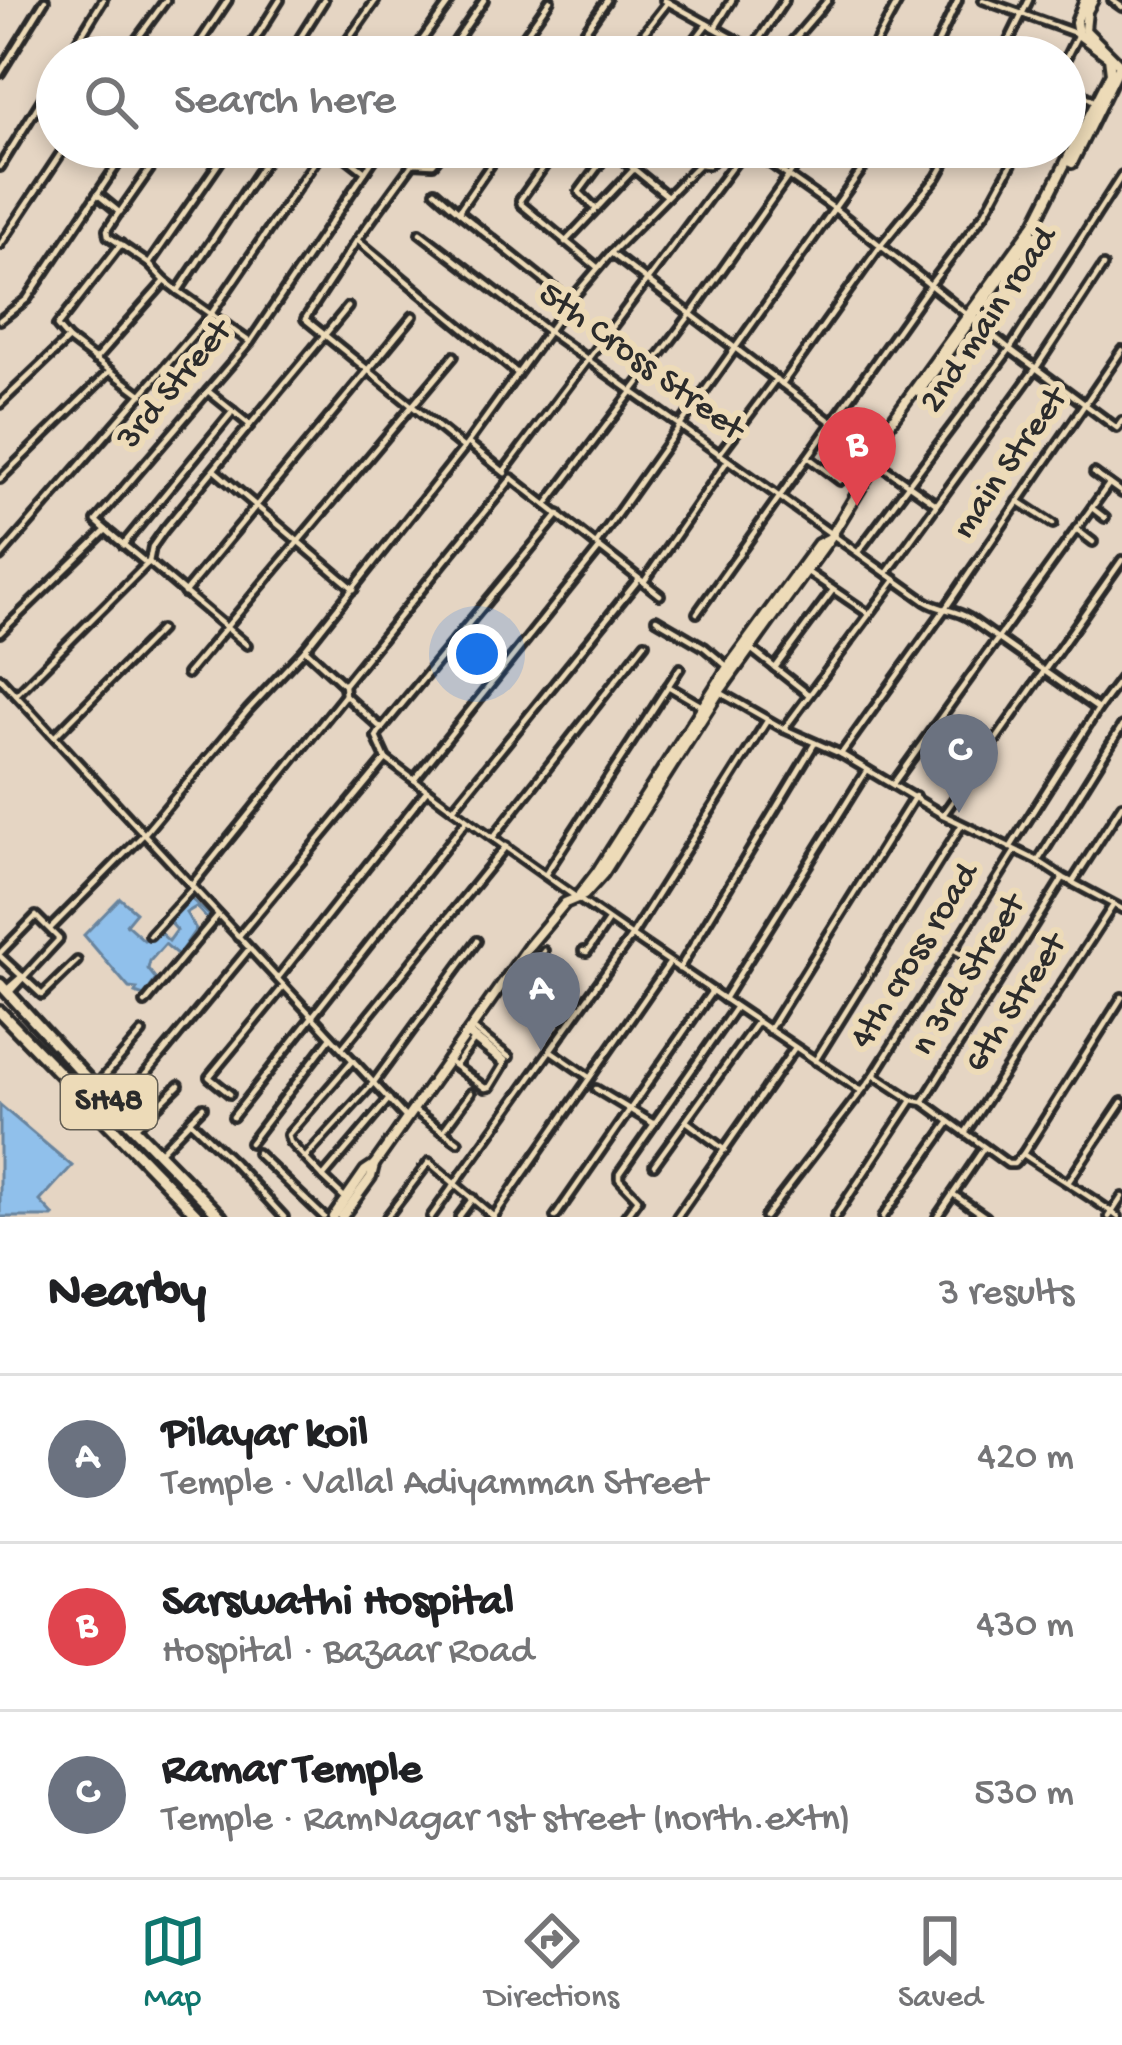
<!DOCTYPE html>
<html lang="en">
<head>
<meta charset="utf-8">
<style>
	:root { --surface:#fff; --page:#f6f6f6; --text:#202124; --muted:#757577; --line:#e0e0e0; --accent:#0f766e }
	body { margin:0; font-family:"Gochi Hand",sans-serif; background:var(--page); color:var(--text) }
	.you { position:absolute; left:477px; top:654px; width:42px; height:42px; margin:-30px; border:9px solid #fff; border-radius:50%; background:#1a73e8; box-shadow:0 0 0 18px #1a73e833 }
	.badge { display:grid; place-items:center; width:78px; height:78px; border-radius:50%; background:var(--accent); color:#fff; font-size:39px; font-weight:700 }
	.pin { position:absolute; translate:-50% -99px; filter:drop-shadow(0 3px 6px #0008) }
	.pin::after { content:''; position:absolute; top:63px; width:42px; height:36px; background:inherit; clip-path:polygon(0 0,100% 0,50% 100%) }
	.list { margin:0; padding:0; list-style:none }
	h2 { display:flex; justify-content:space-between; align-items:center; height:156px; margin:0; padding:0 48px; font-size:51px }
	h2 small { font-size:39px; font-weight:400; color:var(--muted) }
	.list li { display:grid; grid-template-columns:78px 1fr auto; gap:36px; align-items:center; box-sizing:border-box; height:168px; padding:0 48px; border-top:3px solid var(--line) }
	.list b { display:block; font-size:45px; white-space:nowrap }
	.list p { margin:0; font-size:39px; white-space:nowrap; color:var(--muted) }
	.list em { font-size:39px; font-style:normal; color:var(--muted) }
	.icon { flex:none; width:66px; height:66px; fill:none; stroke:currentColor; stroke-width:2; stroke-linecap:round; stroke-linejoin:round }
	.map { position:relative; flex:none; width:1122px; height:1217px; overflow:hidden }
	.search { position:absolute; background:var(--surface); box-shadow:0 6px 18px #0003; left:36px; right:36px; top:36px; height:132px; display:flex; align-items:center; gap:30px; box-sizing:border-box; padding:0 42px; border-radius:66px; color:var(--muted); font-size:45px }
	.sheet { height:660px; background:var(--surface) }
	nav { display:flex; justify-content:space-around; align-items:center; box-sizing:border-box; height:168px; border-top:3px solid var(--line); background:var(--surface); font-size:33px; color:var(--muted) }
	nav a { display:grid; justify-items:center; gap:6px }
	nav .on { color:var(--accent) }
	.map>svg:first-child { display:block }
	.water { fill:#90c0eb; stroke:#68849e; stroke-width:3 }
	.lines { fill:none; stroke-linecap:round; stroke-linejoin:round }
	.street-casing { stroke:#2b2b2b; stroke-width:14 }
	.secondary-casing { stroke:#2b2b2b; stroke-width:16 }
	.primary-casing { stroke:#2b2b2b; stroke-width:18 }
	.street { stroke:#eddbb8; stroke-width:4.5 }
	.secondary { stroke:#eddbb8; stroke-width:8 }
	.primary { stroke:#eddbb8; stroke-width:9 }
	.labels { text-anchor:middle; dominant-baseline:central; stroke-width:12; stroke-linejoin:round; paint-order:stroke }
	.shield { fill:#eddbb8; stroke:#656055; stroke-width:3 }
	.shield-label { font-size:33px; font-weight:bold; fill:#2b2b2b }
	.street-label { font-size:36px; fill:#2b2b2b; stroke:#eddbb8 }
</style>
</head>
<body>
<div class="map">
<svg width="1122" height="1217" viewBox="0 0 1122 1217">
	<rect width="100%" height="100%" fill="#e5d5c3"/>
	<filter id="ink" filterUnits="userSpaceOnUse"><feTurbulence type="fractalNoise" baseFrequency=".00833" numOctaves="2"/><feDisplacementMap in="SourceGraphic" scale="24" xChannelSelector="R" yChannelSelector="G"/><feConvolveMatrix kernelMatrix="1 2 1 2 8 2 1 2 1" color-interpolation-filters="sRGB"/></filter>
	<g filter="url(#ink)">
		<!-- water -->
		<g class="water">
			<path d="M189,897L210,916L208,920L196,907L186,913L196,929L178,955L165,944L150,961L148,969L156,979L144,996L135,993L137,989L129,988L84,935L120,898L136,912L126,924L144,940L156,929L169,941L177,930L167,919Z"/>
			<path d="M0,1105L72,1166L40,1201L54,1216L53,1217H0Z"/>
		</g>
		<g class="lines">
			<!-- street casing -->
			<g class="street-casing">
				<g id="street">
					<path d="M664,0L767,57"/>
					<path d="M983,0L1078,34L1065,60"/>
					<path d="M1112,0L1122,7"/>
					<path d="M716,26L732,0"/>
					<path d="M458,38L487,57"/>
					<path d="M68,57L103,0"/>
					<path d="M124,57L166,0"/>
					<path d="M190,57L228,0"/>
					<path d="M244,57L280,0"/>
					<path d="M288,57L324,0"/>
					<path d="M336,57L376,0"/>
					<path d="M410,57L451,0"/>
					<path d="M445,57L484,0"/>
					<path d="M510,57L550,0"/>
					<path d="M567,57L607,0"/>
					<path d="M625,57L668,2"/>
					<path d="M682,57L707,24"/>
					<path d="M747,57L785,0"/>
					<path d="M779,57L828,0"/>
					<path d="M868,57L899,0"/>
					<path d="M931,57L958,0"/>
					<path d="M1001,57L1029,0"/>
					<path d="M0,73L45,0"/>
					<path d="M1065,82L1095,102"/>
					<path d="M333,147L365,172"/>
					<path d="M447,147L433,164L413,163L357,240L305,319L464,448L570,301L611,253L699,164L708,165L728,147"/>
					<path d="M503,147L460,209V213L570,301"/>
					<path d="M558,147L520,200L521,204L597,267"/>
					<path d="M607,147L666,195"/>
					<path d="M678,147L699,164"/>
					<path d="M747,147L835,209L1010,349L1117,428L1122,421"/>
					<path d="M180,159L188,147"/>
					<path d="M0,167L57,75"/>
					<path d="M435,191L460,213"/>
					<path d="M97,194L119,212L107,230L108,236L149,264"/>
					<path d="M596,209L579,192L610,150"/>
					<path d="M120,212L155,162"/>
					<path d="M420,233L549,332L925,601C939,610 954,609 969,618L1098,709"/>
					<path d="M357,240L517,373"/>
					<path d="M565,242L634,169"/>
					<path d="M121,244L57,326L68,339L142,395"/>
					<path d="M0,245L65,147"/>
					<path d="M611,253L872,453"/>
					<path d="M165,281L178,291L275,147"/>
					<path d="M178,291L250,342"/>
					<path d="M0,320L27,299L129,147"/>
					<path d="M95,360L165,281L149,264L230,147"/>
					<path d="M782,384L881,245L937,177L954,147"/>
					<path d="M208,391L250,425L348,307"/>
					<path d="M0,404L68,339"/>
					<path d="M468,443L505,473"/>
					<path d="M719,455L776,379"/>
					<path d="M808,457L840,481"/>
					<path d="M876,466L885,468L936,504"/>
					<path d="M214,470L354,589"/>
					<path d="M504,471L747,147"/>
					<path d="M1094,473L1122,493"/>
					<path d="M0,479L110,371"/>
					<path d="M514,480L660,595"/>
					<path d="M1018,501L1053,524"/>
					<path d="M546,505L691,314L809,147"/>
					<path d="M1092,508L1105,518"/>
					<path d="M559,514L379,732L376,737L386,759C540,876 700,983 861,1091"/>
					<path d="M1076,529L1093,542"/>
					<path d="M106,530L147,564"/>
					<path d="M596,544L878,147"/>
					<path d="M123,545L233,411"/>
					<path d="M858,552L1010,349L1122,175"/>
					<path d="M0,557L211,314L325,147"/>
					<path d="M149,562L247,645"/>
					<path d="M809,573L869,614"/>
					<path d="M887,573L1036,368L1103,266"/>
					<path d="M644,582L726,463"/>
					<path d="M184,593L413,316"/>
					<path d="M697,613L930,285L985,213L1021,147"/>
					<path d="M656,619L704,647L728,667"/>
					<path d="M0,633L106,530L96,521L250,342L382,147"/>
					<path d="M305,649L464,448"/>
					<path d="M751,649L808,694"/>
					<path d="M775,668L833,590"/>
					<path d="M187,674L454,356"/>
					<path d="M0,678L406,1118"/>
					<path d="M668,686L702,706"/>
					<path d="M721,693L784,729L841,754L943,815L1038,861L1064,878L1122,909"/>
					<path d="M16,695L149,562L152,547L164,530L250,425"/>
					<path d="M382,729L345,695L344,685L512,478"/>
					<path d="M784,729L895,580"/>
					<path d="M55,736L160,630"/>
					<path d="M841,754L945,609L1122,350"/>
					<path d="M414,780L600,548"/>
					<path d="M893,784L1109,484"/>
					<path d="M453,809L639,579"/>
					<path d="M943,815L1122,560"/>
					<path d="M494,836L645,643"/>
					<path d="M1010,848L1098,709L1122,677"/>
					<path d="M1038,861L1122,726"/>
					<path d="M545,875L680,668"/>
					<path d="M1072,883L1122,805"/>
					<path d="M191,886L345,695"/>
					<path d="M50,929L145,833L248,710L305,649L344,685"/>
					<path d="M150,935L193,888"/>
					<path d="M238,937L386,759"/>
					<path d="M953,949L977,963"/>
					<path d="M583,951L587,952L608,921"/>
					<path d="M0,953L36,916L59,939L11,991"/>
					<path d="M0,956L42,995L77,961"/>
					<path d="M520,959L531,968L525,976"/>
					<path d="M531,968L544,951"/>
					<path d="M679,969L815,743"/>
					<path d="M278,978L427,790"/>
					<path d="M6,990L22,976"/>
					<path d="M724,999L867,770"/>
					<path d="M145,1003L218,915"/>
					<path d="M471,1027L509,1057"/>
					<path d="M769,1030L915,796"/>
					<path d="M468,1031L505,1060"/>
					<path d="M343,1047L506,846"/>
					<path d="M550,1050L589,1077"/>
					<path d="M353,1060L288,1135L290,1142L323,1177L389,1099"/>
					<path d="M447,1060L485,1088L490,1087L504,1064L467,1035"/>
					<path d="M815,1061L961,826"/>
					<path d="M456,1065L474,1040"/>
					<path d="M874,1075L912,1100L923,1102L1008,1164H1014L1023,1154L1122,997"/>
					<path d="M95,1087L142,1033"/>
					<path d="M596,1089L654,1124"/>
					<path d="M230,1094L209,1077L284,986"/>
					<path d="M923,1102L1063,878"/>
					<path d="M412,1109L458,1142"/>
					<path d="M116,1110L249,949"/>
					<path d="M233,1117L467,820"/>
					<path d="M190,1120L203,1107"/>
					<path d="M686,1121L725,1150"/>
					<path d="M136,1127L179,1085"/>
					<path d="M443,1131L471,1093"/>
					<path d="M965,1133L1112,907"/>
					<path d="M250,1143L331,1037"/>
					<path d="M160,1152L190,1121L234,1163L284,1217"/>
					<path d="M257,1153L324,1217"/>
					<path d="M1023,1154C1055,1176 1088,1194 1118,1217"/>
					<path d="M305,1158L375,1081L477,941"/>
					<path d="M654,1165L757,1022"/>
					<path d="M323,1177L345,1198"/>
					<path d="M1069,1181L1122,1102"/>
					<path d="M953,1194L986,1217"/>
					<path d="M494,1216L668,965"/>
					<path d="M387,1217L429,1162L494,1217"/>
					<path d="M431,1217L631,937L767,721"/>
					<path d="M459,1217L473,1198"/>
					<path d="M555,1217L712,991"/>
					<path d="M625,1217L638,1199L619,1179V1174L735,1008"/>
					<path d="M677,1217L794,1049"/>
					<path d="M765,1217L874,1075L1015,851"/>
					<path d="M835,1217L911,1102"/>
					<path d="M883,1217L949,1123"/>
					<path d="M937,1217L984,1148"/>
					<path d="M1109,1217L1122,1197"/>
				</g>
			</g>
			<!-- secondary casing -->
			<g class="secondary-casing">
				<g id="secondary">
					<path d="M1072,163L1120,65L1085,30L1087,11L1093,0"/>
					<path d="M919,392L1033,234"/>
					<path d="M580,894L597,872L728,667L818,544L828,539"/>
					<path d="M333,1217L365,1171L374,1165L529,946L565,903L584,895L603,874L719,692L830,538L869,474L874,462L875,447L893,419L1035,223L1111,73L1109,57L1078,34L1076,22L1085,0"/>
					<path d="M342,1217L371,1177L374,1165"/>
				</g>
			</g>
			<!-- primary casing -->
			<g class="primary-casing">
				<g id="primary">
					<path d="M0,984L116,1110L221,1217"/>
					<path d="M0,1012L199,1217"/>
				</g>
			</g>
			<!-- street -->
			<use href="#street" class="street"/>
			<!-- secondary -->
			<use href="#secondary" class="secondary"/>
			<!-- primary -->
			<use href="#primary" class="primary"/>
		</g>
	</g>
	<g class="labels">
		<!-- shield labels -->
		<rect class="shield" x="61" y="1075" width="96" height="54" rx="9"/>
		<g class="shield-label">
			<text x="109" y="1102">SH48</text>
		</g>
		<!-- street labels -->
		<g class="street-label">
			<text transform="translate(990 321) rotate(-56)">2nd main road</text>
			<text transform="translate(640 363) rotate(36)">5th Cross Street</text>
			<text transform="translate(176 386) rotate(-50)">3rd Street</text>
			<text transform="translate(1011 464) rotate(-55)">main Street</text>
			<text transform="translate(916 957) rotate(-58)">4th cross road</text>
			<text transform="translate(970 976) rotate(-58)">n 3rd Street</text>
			<text transform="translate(1017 1004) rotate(-57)">6th Street</text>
		</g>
	</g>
</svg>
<div class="you"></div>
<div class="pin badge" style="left:541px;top:1051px;background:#6b7280">A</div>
<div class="pin badge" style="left:857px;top:506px;background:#e0444e">B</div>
<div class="pin badge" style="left:959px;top:813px;background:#6b7280">C</div>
<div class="search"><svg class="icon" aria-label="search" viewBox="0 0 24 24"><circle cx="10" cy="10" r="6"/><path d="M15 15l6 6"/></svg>Search here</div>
</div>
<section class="sheet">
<h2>Nearby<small>3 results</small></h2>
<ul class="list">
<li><span class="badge" style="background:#6b7280">A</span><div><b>Pilayar koil</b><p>Temple · Vallal Adiyamman Street</p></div><em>420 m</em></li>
<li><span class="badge" style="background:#e0444e">B</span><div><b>Sarswathi Hospital</b><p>Hospital · Bazaar Road</p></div><em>430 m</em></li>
<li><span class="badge" style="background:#6b7280">C</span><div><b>Ramar Temple</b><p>Temple · RamNagar 1st street (north.extn)</p></div><em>530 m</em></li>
</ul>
</section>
<nav>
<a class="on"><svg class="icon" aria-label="map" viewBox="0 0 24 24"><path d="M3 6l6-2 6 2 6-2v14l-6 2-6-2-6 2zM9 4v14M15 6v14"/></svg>Map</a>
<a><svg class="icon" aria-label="directions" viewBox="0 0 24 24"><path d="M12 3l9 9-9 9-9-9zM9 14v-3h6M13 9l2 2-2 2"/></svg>Directions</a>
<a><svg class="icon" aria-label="saved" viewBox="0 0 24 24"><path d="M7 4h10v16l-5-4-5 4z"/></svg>Saved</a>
</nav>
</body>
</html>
